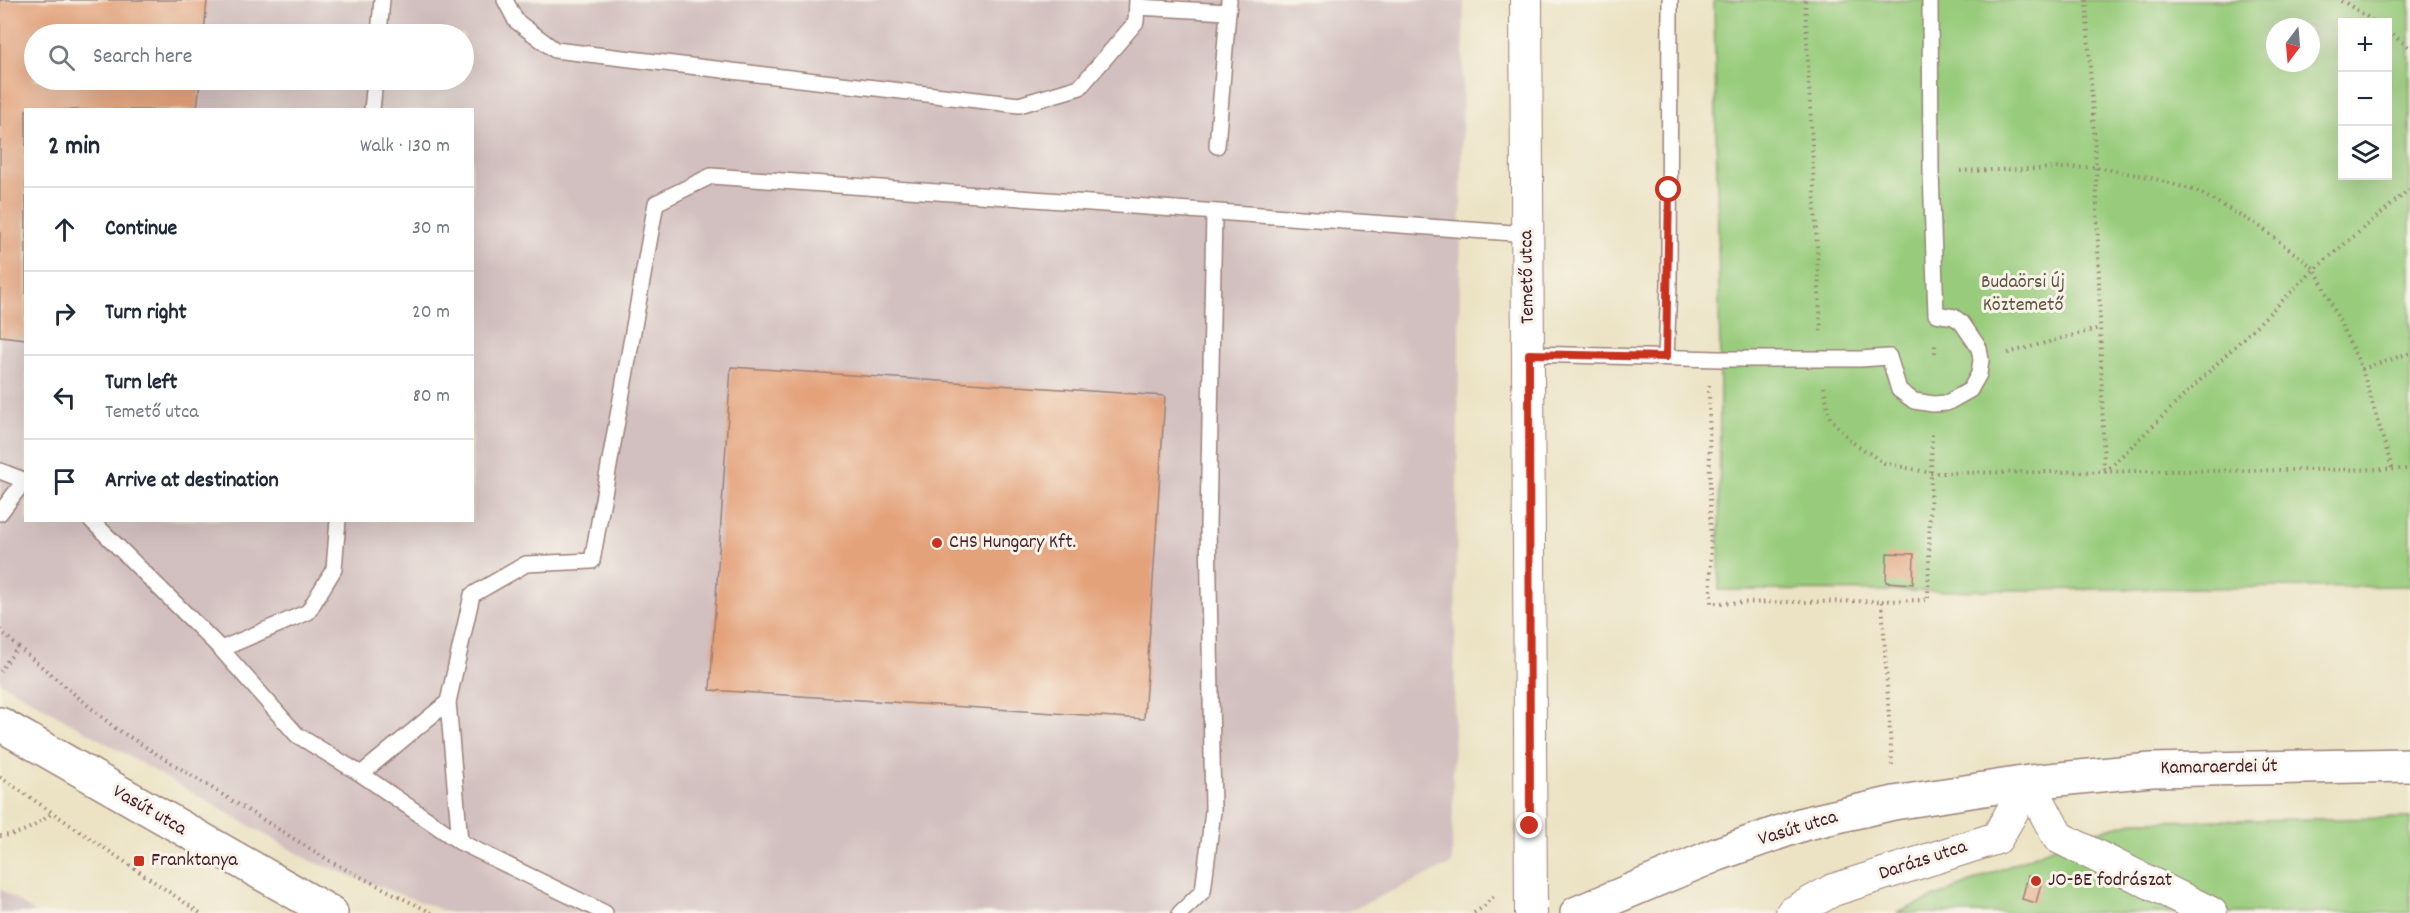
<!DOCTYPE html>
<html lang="en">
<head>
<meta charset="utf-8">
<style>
	:root { --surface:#fff; --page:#f2f2f3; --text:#1f2937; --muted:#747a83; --line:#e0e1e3 }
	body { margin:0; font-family:Dekko,sans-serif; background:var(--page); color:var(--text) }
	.controls { position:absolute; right:18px; top:18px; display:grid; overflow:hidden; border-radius:0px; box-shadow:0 6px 24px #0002 }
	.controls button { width:54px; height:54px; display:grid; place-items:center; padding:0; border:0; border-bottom:2px solid var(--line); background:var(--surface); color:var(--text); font:30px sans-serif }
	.compass { position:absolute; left:2266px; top:18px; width:54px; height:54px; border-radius:50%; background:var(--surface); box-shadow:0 6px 24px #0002; rotate:196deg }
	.stop { position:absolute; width:18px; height:18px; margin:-14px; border:4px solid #c8321e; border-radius:50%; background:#fff }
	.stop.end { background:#c8321e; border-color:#fff; box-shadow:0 2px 6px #0008 }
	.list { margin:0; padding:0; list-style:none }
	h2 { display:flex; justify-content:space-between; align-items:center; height:78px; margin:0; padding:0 24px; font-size:26px }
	h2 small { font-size:20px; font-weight:400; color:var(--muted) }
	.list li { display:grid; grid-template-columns:39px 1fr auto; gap:18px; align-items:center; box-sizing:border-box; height:84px; padding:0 24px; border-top:2px solid var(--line) }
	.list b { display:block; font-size:22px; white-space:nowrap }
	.list p { margin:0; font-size:20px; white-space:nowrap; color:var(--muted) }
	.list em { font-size:20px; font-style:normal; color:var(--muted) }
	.icon { flex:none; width:33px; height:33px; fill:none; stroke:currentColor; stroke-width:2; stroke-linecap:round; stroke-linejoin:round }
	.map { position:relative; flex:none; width:2410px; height:913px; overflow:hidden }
	.search { position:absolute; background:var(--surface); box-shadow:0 6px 24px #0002; left:24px; top:24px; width:450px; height:66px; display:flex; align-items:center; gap:15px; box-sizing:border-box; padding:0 21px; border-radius:33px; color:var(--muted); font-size:22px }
	.panel { position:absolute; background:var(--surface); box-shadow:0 6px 24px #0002; left:24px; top:108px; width:450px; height:414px; border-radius:0px }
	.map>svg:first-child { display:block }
	.industrial { fill:#d2bfbf; fill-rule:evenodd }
	.green { fill:#98cc7c; stroke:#717654; stroke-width:1.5; fill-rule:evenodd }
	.building { fill:#e4a27a }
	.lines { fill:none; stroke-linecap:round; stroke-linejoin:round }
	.lane-casing { stroke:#9b8178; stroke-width:18 }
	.street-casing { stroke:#9b8178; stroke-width:34 }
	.secondary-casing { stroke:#9b8178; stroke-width:36 }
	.path { stroke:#9b8178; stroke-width:4; stroke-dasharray:1.5 4.5; stroke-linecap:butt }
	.lane { stroke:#fff; stroke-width:15 }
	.street { stroke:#fff; stroke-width:32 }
	.secondary { stroke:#fff; stroke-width:33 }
	.route { stroke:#c8321e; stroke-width:8 }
	.poi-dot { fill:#c8321e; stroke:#f7f3e8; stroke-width:2 }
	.labels { text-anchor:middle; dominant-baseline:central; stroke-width:6; stroke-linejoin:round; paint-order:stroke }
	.street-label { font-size:20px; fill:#4a1f2b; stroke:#f7f3e8 }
	.park-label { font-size:20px; fill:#615343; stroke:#f7f3e8 }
	.poi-label { font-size:20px; fill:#4a1f2b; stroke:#f7f3e8; text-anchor:start }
</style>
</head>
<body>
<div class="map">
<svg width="2410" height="913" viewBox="0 0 2410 913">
	<rect width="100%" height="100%" fill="#f7f3e8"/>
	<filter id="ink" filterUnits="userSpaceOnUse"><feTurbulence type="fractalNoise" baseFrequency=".0167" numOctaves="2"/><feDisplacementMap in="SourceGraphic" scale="12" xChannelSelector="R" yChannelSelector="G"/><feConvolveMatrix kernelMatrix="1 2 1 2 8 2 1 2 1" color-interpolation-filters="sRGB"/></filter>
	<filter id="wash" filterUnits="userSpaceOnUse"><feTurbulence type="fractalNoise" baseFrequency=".008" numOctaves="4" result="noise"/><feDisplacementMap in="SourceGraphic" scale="24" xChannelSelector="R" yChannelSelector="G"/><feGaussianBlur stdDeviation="1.35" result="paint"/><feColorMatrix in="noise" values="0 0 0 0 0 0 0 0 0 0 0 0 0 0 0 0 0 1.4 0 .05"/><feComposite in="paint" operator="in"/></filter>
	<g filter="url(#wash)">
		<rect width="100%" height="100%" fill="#ece3c4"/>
		<!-- industrial -->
		<g class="industrial">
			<path d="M0,0H1464L1452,864L1344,913H450L311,861L0,682ZM34,34H464V80H34ZM26,110H472V520H26Z"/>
			<path d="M0,889L36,913H0Z"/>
		</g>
		<!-- green -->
		<g class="green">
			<path d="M1714,0H2410V586L1928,591L1719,590L1720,359ZM2342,22H2388V176H2342ZM2275,27H2311V63H2275Z"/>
			<path d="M2410,818V913H1897L2083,835L2137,821Z"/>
		</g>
		<g id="blocks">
			<!-- building -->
			<g class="building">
				<path d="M0,0H207L204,34H34V80H200L197,110H26V339L0,336Z"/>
				<path d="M731,367L1165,396L1144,719L710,690Z"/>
				<path d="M1887,553L1914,554L1913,584L1886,582Z"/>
				<path d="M2028,876L2042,880L2036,903L2022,899Z"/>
			</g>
		</g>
	</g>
	<g filter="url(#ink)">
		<use href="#blocks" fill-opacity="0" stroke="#9b8178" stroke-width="1.5"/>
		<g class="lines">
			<!-- lane casing -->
			<g class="lane-casing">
				<g id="lane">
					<path d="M505,0L516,21L555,50L1019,105L1080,87L1136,22L1137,0"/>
					<path d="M1137,7L1228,12"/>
					<path d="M379,34L382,0"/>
					<path d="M372,110L375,80"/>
					<path d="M1217,146L1229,0"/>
					<path d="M1529,354L1720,359H1860L1889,357L1899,390L1914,401L1933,404L1947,403L1970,390L1979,374L1981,360L1979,348L1962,323L1954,317L1936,314L1931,172L1930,0"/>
					<path d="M1666,357L1669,284L1670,0"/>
					<path d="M0,471L26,481"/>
					<path d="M0,513L25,480"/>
					<path d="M91,520L221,649L297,735L361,774L460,842"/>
					<path d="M221,649L308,612L334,569L338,520"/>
					<path d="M361,774L448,702"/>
					<path d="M605,913L460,842L448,702L472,595L526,564L592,561L656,203L711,176L1527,234"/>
					<path d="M1180,913L1203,891L1213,811L1208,526L1214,213"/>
				</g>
			</g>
			<!-- street casing -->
			<g class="street-casing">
				<g id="street">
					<path d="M1526,0L1531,913"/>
					<path d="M2029,782L2058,837L2211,913"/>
					<path d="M1792,913L1833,890L1997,838L2029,782"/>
				</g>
			</g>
			<!-- secondary casing -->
			<g class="secondary-casing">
				<g id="secondary">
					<path d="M0,724L331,913"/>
					<path d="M1577,913L1718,854L1803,824L1894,803L2029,782L2151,770L2410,765"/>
				</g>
			</g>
			<!-- path -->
			<g class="path">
				<path d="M1805,0L1821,332"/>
				<path d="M2086,0L2096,167L2104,472"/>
				<path d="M2341,0L2375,22"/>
				<path d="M2388,31L2410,48"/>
				<path d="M1960,171L2096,167L2148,177L2197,191L2259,226L2315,269L2362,369L2392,468"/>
				<path d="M1935,353V342"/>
				<path d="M2008,353L2100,328"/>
				<path d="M2362,369L2410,353"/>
				<path d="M1709,385L1711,603L1882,601L1892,767"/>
				<path d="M1824,387L1830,418L1852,442L1884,463L1931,473L2410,469"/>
				<path d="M2105,472L2315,269L2410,189"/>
				<path d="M1882,601L1928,600L1932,431"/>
				<path d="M0,630L18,647L0,671"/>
				<path d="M18,647L115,728L333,863L432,913"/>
				<path d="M0,777L200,913"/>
				<path d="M0,836C21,835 36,826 52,813"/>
				<path d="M1474,913L1482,908L1494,896"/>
			</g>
			<!-- lane -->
			<use href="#lane" class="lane"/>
			<!-- street -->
			<use href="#street" class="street"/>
			<!-- secondary -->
			<use href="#secondary" class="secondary"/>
		</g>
	</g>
	<g class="lines" filter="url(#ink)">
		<!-- route -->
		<path class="route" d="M1530,826L1529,354L1666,357L1669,190"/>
	</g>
	<!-- markers -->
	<g class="poi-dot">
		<circle cx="937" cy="543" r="6"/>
		<rect x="133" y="855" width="12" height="12" rx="3"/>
		<circle cx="2036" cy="881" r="6"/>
	</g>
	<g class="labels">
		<!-- street labels -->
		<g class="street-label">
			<text transform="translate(1528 277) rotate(-91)">Temető utca</text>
			<text transform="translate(2219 768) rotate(-1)">Kamaraerdei út</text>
			<text transform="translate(149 811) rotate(30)">Vasút utca</text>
			<text transform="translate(1798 829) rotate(-17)">Vasút utca</text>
			<text transform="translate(1923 861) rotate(-18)">Darázs utca</text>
		</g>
		<!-- park labels -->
		<g class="park-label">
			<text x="2023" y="283">Budaörsi Új<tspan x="2023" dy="23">Köztemető</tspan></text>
		</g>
		<!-- poi labels -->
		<g class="poi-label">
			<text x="949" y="543">CHS Hungary Kft.</text>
			<text x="151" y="861">Franktanya</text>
			<text x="2048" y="881">JO-BE fodrászat</text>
		</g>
	</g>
</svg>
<div class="controls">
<button>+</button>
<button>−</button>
<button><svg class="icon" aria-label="layers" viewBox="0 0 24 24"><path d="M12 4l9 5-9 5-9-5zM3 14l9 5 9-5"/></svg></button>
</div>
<svg class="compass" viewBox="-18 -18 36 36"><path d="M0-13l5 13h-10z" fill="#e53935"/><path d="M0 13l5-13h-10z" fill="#747a83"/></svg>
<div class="stop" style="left:1669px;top:190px"></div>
<div class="stop end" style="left:1530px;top:826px"></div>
<div class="search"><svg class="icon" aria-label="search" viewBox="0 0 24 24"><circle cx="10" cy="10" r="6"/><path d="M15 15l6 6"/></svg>Search here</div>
<section class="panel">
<h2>2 min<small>Walk · 130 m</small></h2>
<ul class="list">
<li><svg class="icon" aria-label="ahead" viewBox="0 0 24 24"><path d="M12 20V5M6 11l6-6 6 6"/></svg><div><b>Continue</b></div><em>30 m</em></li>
<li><svg class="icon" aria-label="right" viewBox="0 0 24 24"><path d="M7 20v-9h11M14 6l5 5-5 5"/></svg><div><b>Turn right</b></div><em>20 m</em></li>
<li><svg class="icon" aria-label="left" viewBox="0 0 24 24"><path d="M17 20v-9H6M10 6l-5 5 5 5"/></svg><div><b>Turn left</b><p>Temető utca</p></div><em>80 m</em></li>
<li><svg class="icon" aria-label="arrive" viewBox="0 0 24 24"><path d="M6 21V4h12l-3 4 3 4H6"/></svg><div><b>Arrive at destination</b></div></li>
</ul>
</section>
</div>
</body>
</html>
